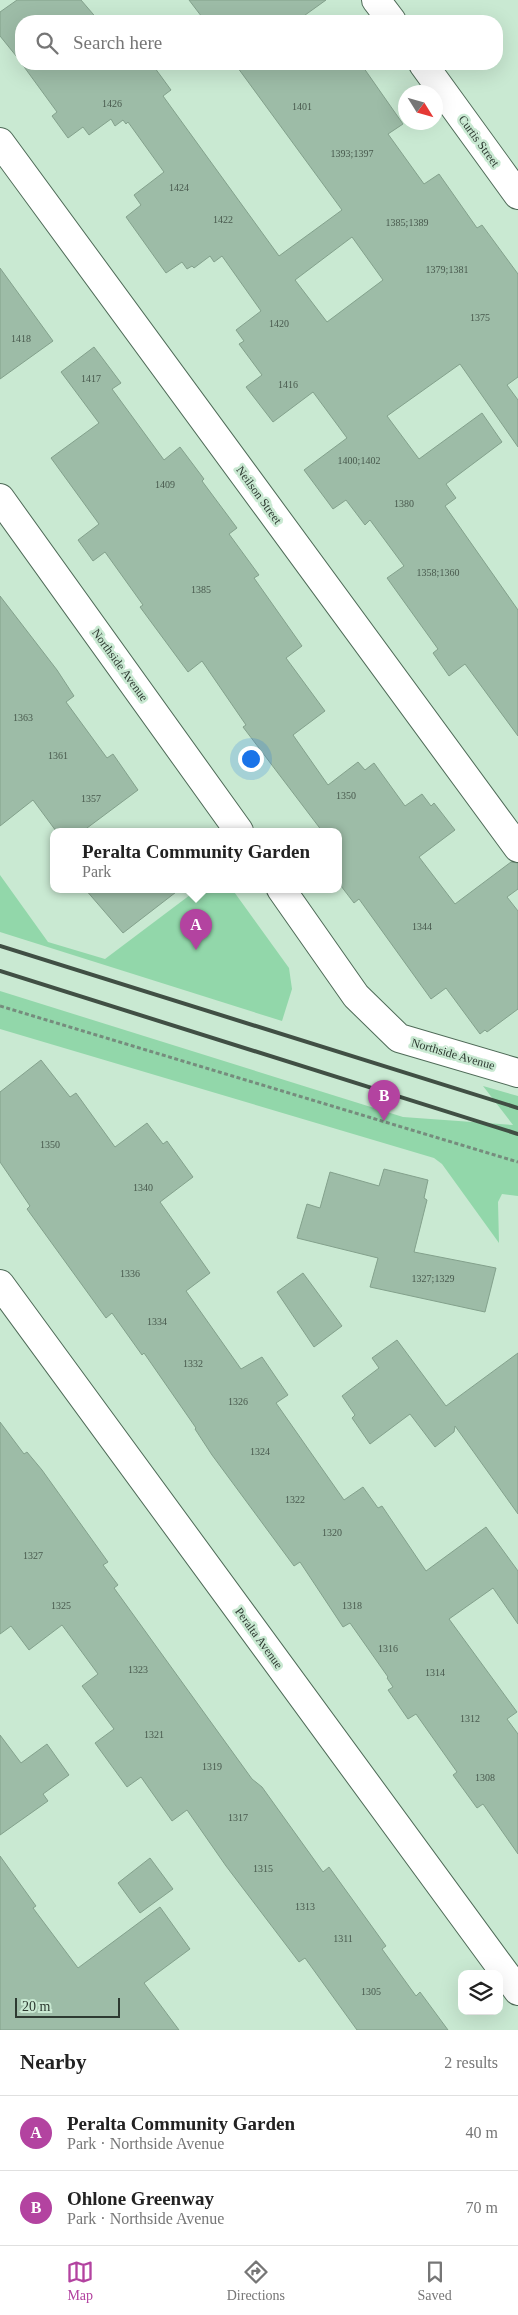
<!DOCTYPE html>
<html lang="en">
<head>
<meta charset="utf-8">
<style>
	:root { --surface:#fff; --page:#f6f6f6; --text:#222; --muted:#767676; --line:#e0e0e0; --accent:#b343a0 }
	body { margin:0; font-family:Georgia,serif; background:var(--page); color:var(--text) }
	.controls { position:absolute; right:15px; bottom:15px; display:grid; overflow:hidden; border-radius:10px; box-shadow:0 5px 20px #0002 }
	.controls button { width:45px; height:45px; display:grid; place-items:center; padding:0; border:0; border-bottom:1px solid var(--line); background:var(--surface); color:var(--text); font:25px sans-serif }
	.compass { position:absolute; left:398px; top:85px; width:45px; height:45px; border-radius:50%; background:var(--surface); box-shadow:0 5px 20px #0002; rotate:127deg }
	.scale { position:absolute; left:15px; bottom:12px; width:105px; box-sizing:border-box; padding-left:5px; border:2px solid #2d3a31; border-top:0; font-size:14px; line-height:18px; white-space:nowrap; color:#2d3a31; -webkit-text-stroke:4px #c9e9d2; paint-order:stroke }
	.you { position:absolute; left:250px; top:758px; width:18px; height:18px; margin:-12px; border:4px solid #fff; border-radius:50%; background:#1a73e8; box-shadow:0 0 0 8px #1a73e833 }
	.badge { display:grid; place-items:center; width:32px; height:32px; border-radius:50%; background:var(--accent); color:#fff; font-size:16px; font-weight:700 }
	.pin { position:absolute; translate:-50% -41px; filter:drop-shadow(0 1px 2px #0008) }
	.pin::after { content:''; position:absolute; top:26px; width:18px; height:15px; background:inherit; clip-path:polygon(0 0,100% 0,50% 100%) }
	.popup { position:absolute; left:50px; top:828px; width:292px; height:65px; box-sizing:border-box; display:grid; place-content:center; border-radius:10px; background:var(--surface); filter:drop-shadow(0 1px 4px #0005); font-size:16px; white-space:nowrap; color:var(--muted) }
	.popup b { font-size:19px; color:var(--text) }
	.popup::after { content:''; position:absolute; left:50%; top:100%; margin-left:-10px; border:10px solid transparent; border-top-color:var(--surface) }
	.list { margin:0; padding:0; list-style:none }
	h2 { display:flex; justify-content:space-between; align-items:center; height:65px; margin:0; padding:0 20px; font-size:21px }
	h2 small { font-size:16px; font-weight:400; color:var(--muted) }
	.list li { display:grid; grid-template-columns:32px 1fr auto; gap:15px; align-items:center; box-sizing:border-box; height:75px; padding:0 20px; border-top:1px solid var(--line) }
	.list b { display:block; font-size:19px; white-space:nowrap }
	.list p { margin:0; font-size:16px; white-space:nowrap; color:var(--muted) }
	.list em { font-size:16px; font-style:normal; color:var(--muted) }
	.icon { flex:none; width:28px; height:28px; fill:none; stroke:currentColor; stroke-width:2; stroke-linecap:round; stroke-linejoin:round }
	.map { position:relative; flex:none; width:518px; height:2030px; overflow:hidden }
	.search { position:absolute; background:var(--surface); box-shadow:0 5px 20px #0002; left:15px; right:15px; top:15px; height:55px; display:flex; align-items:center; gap:12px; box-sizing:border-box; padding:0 18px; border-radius:20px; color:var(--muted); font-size:19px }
	.sheet { height:215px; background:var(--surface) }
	nav { display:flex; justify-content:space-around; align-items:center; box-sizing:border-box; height:70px; border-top:1px solid var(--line); background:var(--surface); font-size:14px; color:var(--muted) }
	nav a { display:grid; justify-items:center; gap:2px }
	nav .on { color:var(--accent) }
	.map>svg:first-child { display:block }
	.green { fill:#92d7aa }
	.building { fill:#9dbca7; stroke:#83a18c; fill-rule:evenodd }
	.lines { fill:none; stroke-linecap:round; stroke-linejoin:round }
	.minor-casing { stroke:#4e6a57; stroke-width:30 }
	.path { stroke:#768c7d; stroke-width:3; stroke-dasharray:4 2.5; stroke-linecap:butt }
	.minor { stroke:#fff; stroke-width:28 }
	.rail { stroke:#404f44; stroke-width:4 }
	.labels { text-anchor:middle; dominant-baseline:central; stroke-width:5; stroke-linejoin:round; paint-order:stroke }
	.number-label { font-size:10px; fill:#495a4e }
	.street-label { font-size:12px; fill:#2d3a31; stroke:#c9e9d2 }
</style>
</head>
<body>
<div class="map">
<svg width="518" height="2030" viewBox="0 0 518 2030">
	<rect width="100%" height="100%" fill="#c9e9d2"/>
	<!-- green -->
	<g class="green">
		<path d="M0,875L48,942L105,959L198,889H232L289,968L292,989L282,1021L0,932Z"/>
		<path d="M0,991L403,1117L513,1125L483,1086L518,1096V1196L502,1194L498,1202L499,1243L442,1164L434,1158L0,1029Z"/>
	</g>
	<!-- building -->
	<g class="building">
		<path d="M17,0H81L99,21H21V62L0,36V12Z"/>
		<path d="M189,0H326L301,18L303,21H205Z"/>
		<path d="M22,64H152L171,90L163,96L279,256L342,210L235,64H361L403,124L388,134L424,184L439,174L477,228L482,225L518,274V377L507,385L518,400V447L460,364L387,416L419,459L482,413L502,442L446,484L456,498L445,506L518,610V736L465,664L449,676L433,653L438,649L387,578L404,566L370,520L365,525L346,500L333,509L304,470L347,438L313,392L273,422L246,387L262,375L239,344L244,341L236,330L261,311L222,256L214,262L210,256L194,268L192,266L187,269L182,262L166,273L126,217L141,205L134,195L164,172L128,122L126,124L123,120L115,126L111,119L89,135L83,127L68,138L52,116L57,112ZM352,237L383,280L327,322L295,280Z"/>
		<path d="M0,268L53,341L0,379Z"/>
		<path d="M94,347L121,383L112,389L164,460L180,447L204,479L202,481L237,528L229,534L259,575L254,578L302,646L286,658L325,711L293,735L328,785L358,762L365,770L374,763L405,806L422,794L431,806L434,803L455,830L419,857L455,904L511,862L518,863V889L507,897L518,911V1009L487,1032L485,1030L480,1034L446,988L431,999L359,899L354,903L338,882V831H322L243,727L246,725L202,661L188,672L140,607L143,605L105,552L93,561L78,540L99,524L51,458L99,423L61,372Z"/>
		<path d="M0,596L57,670L74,696L66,702L107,758L113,754L138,790L83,831H56L33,800L0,826Z"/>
		<path d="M85,889H180L123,933Z"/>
		<path d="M41,1060L70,1097L76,1093L115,1147L147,1123L163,1144L167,1141L193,1177L160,1202L210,1273L186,1291L241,1369L262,1357L288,1395L276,1403L344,1500L363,1487L378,1508L382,1506L426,1571L486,1527L518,1571V1624L493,1588L449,1619L517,1712L507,1719L518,1734V1854L483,1804L477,1808L453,1775L457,1772L416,1714L408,1719L388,1690L393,1687L387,1678L388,1677L350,1623L343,1627L300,1562L294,1566L212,1455L195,1429L196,1428L144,1353L142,1355L112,1313L106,1318L27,1209L30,1206L0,1162V1092Z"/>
		<path d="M384,1169L428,1180L424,1198L427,1200L414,1252L496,1268L485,1312L370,1287L378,1258L297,1238L307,1204L320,1208L330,1172L379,1186Z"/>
		<path d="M303,1273L342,1326L314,1347L277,1292Z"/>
		<path d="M397,1340L446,1406L518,1353V1514L455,1426L454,1432L435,1447L410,1414L370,1444L352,1418L355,1415L342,1396L379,1368L372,1358Z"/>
		<path d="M0,1422L24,1454L27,1452L42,1470L108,1562L103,1565L118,1585L114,1588L252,1779L262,1787L323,1872L329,1867L386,1946L382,1949L416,1996L420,1992L448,2030H357L305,1958L299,1962L226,1866L187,1810L172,1821L141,1777L127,1787L95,1743L114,1729L82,1686L98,1674L62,1625L29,1650L11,1626L0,1634Z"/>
		<path d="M0,1735L21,1763L47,1744L69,1775L43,1794L48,1801L0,1835Z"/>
		<path d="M0,1856L36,1906L33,1908L78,1968L160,1907L190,1949L144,1983L179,2030H0Z"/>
		<path d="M150,1858L173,1889L140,1913L118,1883Z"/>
	</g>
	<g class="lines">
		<!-- minor casing -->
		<g class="minor-casing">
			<g id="minor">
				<path d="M376,0L392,21"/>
				<path d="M423,64L518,195"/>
				<path d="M0,142L518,848"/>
				<path d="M0,498L239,831"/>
				<path d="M281,889L356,996L399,1038L518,1073"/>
				<path d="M0,1284L518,1991"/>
			</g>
		</g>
		<!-- path -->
		<path class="path" d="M0,1006L518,1162"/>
		<!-- minor -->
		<use href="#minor" class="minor"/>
		<!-- rail -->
		<g class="rail">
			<path d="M0,946L518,1108"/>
			<path d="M0,971L518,1134"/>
		</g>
	</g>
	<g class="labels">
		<!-- number labels -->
		<g class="number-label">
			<text x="112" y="103">1426</text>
			<text x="302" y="106">1401</text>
			<text x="352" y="153">1393;1397</text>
			<text x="179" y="187">1424</text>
			<text x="223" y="219">1422</text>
			<text x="407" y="222">1385;1389</text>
			<text x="447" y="269">1379;1381</text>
			<text x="480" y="317">1375</text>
			<text x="279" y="323">1420</text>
			<text x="21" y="338">1418</text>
			<text x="91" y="378">1417</text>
			<text x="288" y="384">1416</text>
			<text x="359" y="460">1400;1402</text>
			<text x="165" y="484">1409</text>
			<text x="404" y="503">1380</text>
			<text x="438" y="572">1358;1360</text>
			<text x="201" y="589">1385</text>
			<text x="23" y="717">1363</text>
			<text x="58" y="755">1361</text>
			<text x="346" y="795">1350</text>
			<text x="91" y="798">1357</text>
			<text x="422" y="926">1344</text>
			<text x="50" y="1144">1350</text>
			<text x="143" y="1187">1340</text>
			<text x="130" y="1273">1336</text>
			<text x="433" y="1278">1327;1329</text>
			<text x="157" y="1321">1334</text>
			<text x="193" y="1363">1332</text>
			<text x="238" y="1401">1326</text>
			<text x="260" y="1451">1324</text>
			<text x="295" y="1499">1322</text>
			<text x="332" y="1532">1320</text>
			<text x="33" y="1555">1327</text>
			<text x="61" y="1605">1325</text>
			<text x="352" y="1605">1318</text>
			<text x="388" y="1648">1316</text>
			<text x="138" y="1669">1323</text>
			<text x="435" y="1672">1314</text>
			<text x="470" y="1718">1312</text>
			<text x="154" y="1734">1321</text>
			<text x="212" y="1766">1319</text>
			<text x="485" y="1777">1308</text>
			<text x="238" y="1817">1317</text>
			<text x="263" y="1868">1315</text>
			<text x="305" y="1906">1313</text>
			<text x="343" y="1938">1311</text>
			<text x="371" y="1991">1305</text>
		</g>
		<!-- street labels -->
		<g class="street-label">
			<text transform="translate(479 141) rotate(54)">Curtis Street</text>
			<text transform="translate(259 495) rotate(54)">Neilson Street</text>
			<text transform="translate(120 665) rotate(54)">Northside Avenue</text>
			<text transform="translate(453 1054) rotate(16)">Northside Avenue</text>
			<text transform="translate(259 1638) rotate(54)">Peralta Avenue</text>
		</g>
	</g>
</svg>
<div class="controls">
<button><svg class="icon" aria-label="layers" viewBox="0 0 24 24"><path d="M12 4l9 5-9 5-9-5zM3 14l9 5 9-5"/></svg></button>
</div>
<svg class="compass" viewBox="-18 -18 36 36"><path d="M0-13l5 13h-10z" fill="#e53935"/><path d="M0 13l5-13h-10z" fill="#767676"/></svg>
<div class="scale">20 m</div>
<div class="you"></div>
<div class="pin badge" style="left:196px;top:950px">A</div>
<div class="popup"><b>Peralta Community Garden</b>Park</div>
<div class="pin badge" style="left:384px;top:1121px">B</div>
<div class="search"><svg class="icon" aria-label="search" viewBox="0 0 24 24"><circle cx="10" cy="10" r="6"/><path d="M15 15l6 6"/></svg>Search here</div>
</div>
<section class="sheet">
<h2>Nearby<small>2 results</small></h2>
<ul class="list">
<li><span class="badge">A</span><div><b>Peralta Community Garden</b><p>Park · Northside Avenue</p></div><em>40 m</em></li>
<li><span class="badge">B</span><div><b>Ohlone Greenway</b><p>Park · Northside Avenue</p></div><em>70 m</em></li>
</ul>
</section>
<nav>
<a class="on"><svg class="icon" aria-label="map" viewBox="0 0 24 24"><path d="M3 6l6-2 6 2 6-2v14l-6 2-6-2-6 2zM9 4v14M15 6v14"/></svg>Map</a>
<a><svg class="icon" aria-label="directions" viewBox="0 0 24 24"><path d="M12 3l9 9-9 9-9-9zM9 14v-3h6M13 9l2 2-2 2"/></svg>Directions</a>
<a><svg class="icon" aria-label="saved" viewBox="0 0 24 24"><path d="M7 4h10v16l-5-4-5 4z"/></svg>Saved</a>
</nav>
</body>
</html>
